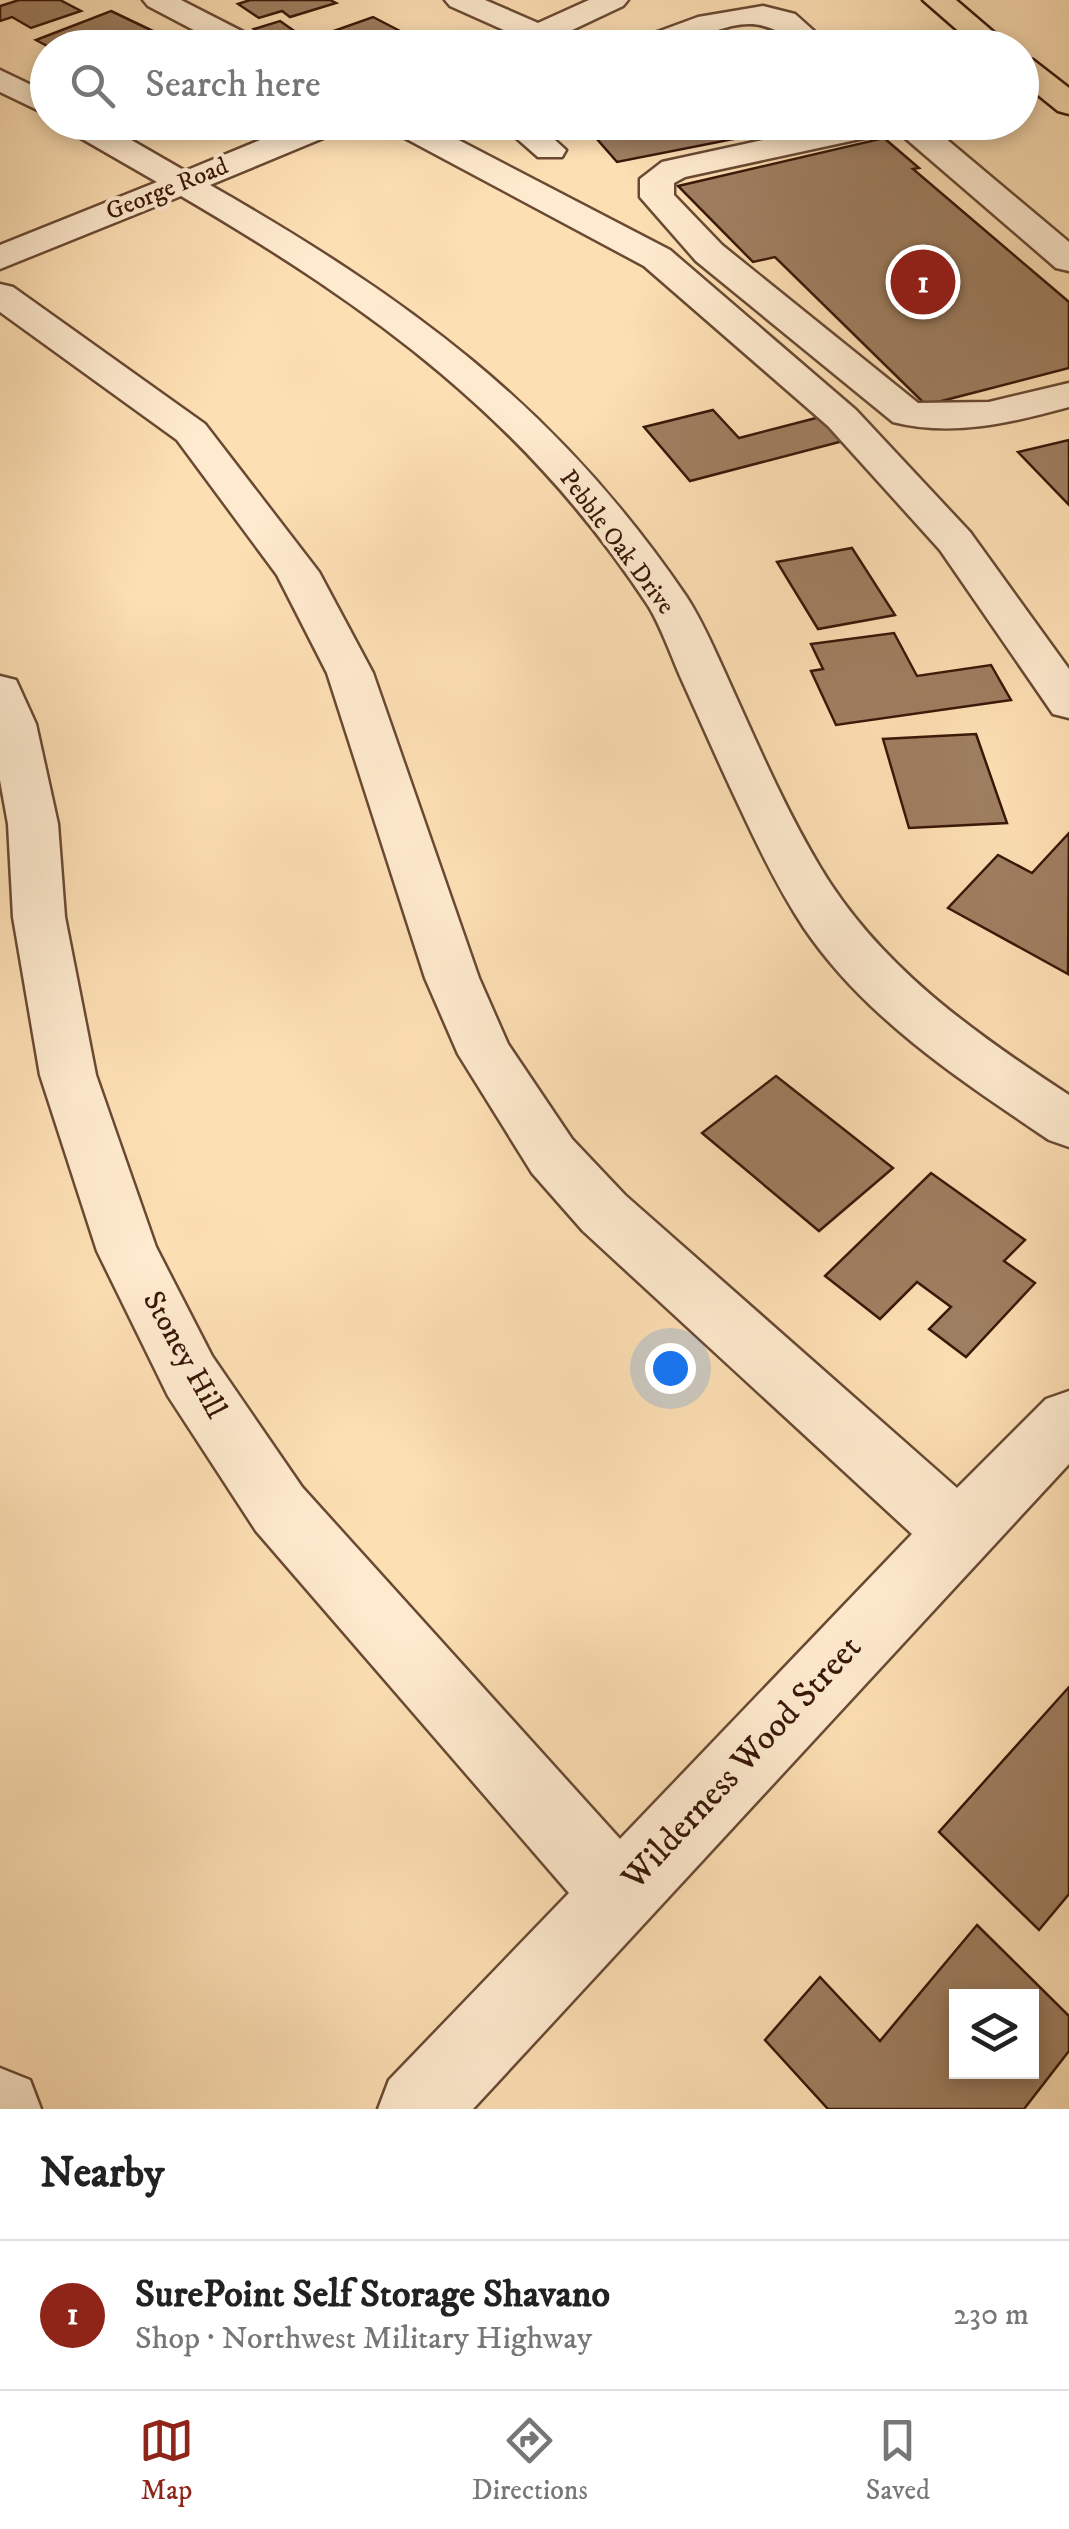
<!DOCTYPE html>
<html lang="en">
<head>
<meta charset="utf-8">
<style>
	:root { --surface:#fff; --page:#f6f6f6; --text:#222; --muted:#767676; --line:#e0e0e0; --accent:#8f2418 }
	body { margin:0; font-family:"IM FELL DW Pica",serif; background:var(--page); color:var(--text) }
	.controls { position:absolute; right:30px; bottom:30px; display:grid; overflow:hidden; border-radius:0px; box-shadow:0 5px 15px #0003 }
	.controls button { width:90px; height:90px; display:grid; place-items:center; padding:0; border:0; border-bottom:2px solid var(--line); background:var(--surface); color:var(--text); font:50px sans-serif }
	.you { position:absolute; left:670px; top:1368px; width:35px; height:35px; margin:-25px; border:8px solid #fff; border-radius:50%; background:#1a73e8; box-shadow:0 0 0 15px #1a73e833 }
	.badge { display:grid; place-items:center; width:65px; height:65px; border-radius:50%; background:var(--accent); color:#fff; font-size:32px; font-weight:700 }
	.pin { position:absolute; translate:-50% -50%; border:5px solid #fff; box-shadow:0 2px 10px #0006 }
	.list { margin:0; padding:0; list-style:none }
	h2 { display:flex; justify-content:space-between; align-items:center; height:130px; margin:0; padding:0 40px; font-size:42px }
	h2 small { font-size:32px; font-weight:400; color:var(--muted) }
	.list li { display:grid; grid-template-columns:65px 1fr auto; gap:30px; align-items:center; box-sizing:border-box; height:150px; padding:0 40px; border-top:2px solid var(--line) }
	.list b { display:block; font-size:38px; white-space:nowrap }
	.list p { margin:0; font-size:32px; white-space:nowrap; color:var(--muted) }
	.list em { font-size:32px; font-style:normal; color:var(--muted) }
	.icon { flex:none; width:55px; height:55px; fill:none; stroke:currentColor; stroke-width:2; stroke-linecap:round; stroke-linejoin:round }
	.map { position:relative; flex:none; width:1069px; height:2109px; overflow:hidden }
	.search { position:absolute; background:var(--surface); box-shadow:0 5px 15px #0003; left:30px; right:30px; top:30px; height:110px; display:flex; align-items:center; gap:25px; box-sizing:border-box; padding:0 35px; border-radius:55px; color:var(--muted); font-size:38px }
	.sheet { height:280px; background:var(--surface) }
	nav { display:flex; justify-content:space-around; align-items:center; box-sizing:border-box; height:140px; border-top:2px solid var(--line); background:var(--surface); font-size:28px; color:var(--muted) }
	nav a { display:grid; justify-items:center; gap:5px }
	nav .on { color:var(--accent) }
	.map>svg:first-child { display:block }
	.building { fill:#9f7f61; stroke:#391708; stroke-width:2.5; fill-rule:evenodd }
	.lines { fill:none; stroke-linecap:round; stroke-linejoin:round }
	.minor-casing { stroke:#6a4933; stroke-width:5 }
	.major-casing { stroke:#391708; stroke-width:5 }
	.minor { fill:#feeace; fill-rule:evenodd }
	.major { fill:#fddfb4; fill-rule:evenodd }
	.labels { text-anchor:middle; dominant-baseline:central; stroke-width:8; stroke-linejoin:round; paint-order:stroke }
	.far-street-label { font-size:25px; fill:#391708; stroke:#feeace }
	.street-label { font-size:30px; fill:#391708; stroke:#feeace }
	.near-street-label { font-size:35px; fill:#391708; stroke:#feeace }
</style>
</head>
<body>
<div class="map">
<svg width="1069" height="2109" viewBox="0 0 1069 2109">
	<rect width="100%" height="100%" fill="#fddfb4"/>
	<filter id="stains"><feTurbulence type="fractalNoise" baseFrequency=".002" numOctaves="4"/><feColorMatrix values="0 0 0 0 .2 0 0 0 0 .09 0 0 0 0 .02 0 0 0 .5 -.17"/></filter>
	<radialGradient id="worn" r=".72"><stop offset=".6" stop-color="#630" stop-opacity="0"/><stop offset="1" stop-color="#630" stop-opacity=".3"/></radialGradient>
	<!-- building -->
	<g class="building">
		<path d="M19,0H60L81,11L31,28L12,17L0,21V6Z"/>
		<path d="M250,0H330L336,3L290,17L282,11L259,18L238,4Z"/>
		<path d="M111,11L155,32L115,48H87L77,43L51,48L36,40Z"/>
		<path d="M373,17L429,46L327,48L311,39Z"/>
		<path d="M280,21L300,35L273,43L254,29Z"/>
		<path d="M582,122H820L617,162Z"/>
		<path d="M884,138L919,168L913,169L1069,302V368L926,405L775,257L753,262L678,186Z"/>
		<path d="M713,410L739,438L820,417L843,441L690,481L644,427Z"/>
		<path d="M1069,440V505L1018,452Z"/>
		<path d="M852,548L895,615L818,629L777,562Z"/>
		<path d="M894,633L917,676L991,665L1011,700L836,725L811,671L823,669L811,644Z"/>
		<path d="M976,734L1007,823L909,828L883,739Z"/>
		<path d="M1069,833L1068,974L948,908L998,855L1032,873Z"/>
		<path d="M776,1076L893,1168L819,1231L702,1133Z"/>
		<path d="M931,1173L1025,1240L1004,1261L1035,1283L966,1357L929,1329L951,1307L917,1282L880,1319L825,1276Z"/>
		<path d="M1069,1687V1894L1039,1930L939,1832Z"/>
		<path d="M977,1925L1069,2016V2051L1024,2109H828L765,2040L820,1977L880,2041ZM956,1996H1032V2072H956Z"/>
	</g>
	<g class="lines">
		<!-- minor casing -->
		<g class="minor-casing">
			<g id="minor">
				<path d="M143,0H181L263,42L267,48H228L148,6Z"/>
				<path d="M445,0H485L538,23L589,0H628L623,6L534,48H493L513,34L450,6Z"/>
				<path d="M763,6L795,14L833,48H800C755,5 724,30 674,46C660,50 641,48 626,48L630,42L698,17Z"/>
				<path d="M0,70L48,93V115L0,92Z"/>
				<path d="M60,122H100L185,171L304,122H350L345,129L210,185C406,297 557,406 686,596C703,622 714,649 727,677C756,741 784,807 820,867C879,966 974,1033 1069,1095V1147L1049,1140C960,1080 865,1018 804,928C779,890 759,849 740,808C719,764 700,720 680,676C670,653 662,629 649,607C526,419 372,308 181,196L0,269V245L157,182L65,129Z"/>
				<path d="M383,122H424L670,250L856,410L970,532L1069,669V718L1053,714L940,550L828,426L644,266L388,129Z"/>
				<path d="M498,122H535L566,150L562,157H538Z"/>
				<path d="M846,122H926L1069,242V271L1056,268L897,131L685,177L674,183V195L722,245L918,403L989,402L1069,383V407C1011,423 952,437 893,422L696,261L640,197V179L662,162Z"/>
				<path d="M0,284L13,287L205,424L319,572L373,673L479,978L508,1044L572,1139L625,1195L957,1488L1046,1399L1069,1391V1464L473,2109H378L389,2080L569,1893L256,1531L168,1396L97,1251L40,1075L13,917L8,824L0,780V676L16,680L36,724L58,824L65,917L96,1075L156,1247L212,1356L302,1487L620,1839L912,1534L583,1231L532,1173L458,1054L425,978L327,673L277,575L177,440L0,312Z"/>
				<path d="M0,2068L30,2080L41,2109H0Z"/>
			</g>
		</g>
		<!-- major casing -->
		<g class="major-casing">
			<g id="major">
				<path d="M923,0H956L1012,48H978Z"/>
				<path d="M1022,58L1033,60L1069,88V114L1058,111L1022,82Z"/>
			</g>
		</g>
		<!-- minor -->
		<use href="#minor" class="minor"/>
		<!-- major -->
		<use href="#major" class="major"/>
	</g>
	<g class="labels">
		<!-- far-street labels -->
		<g class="far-street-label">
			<text transform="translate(167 189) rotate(-22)">George Road</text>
			<text transform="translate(617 542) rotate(53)">Pebble Oak Drive</text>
		</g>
		<!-- street labels -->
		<g class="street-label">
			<text transform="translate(184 1355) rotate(61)">Stoney Hill</text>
		</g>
		<!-- near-street labels -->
		<g class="near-street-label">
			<text transform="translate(742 1763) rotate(-47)">Wilderness Wood Street</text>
		</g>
	</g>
	<rect width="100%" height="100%" filter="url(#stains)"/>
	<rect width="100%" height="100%" fill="url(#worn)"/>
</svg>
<div class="controls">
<button><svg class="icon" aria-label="layers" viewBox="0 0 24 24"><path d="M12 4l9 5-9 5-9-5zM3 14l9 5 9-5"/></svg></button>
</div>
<div class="you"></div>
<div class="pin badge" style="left:923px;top:282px">1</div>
<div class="search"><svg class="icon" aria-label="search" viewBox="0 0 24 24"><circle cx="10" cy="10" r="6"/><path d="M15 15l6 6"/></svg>Search here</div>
</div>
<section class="sheet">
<h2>Nearby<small></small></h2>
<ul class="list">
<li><span class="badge">1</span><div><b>SurePoint Self Storage Shavano</b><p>Shop · Northwest Military Highway</p></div><em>230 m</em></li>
</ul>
</section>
<nav>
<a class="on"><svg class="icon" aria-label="map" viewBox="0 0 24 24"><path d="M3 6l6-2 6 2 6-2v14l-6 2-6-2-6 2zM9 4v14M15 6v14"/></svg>Map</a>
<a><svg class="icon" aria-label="directions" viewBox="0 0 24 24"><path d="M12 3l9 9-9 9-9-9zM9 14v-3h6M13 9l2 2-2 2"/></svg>Directions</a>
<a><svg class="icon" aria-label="saved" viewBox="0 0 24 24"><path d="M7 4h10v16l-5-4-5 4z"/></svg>Saved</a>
</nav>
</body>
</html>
